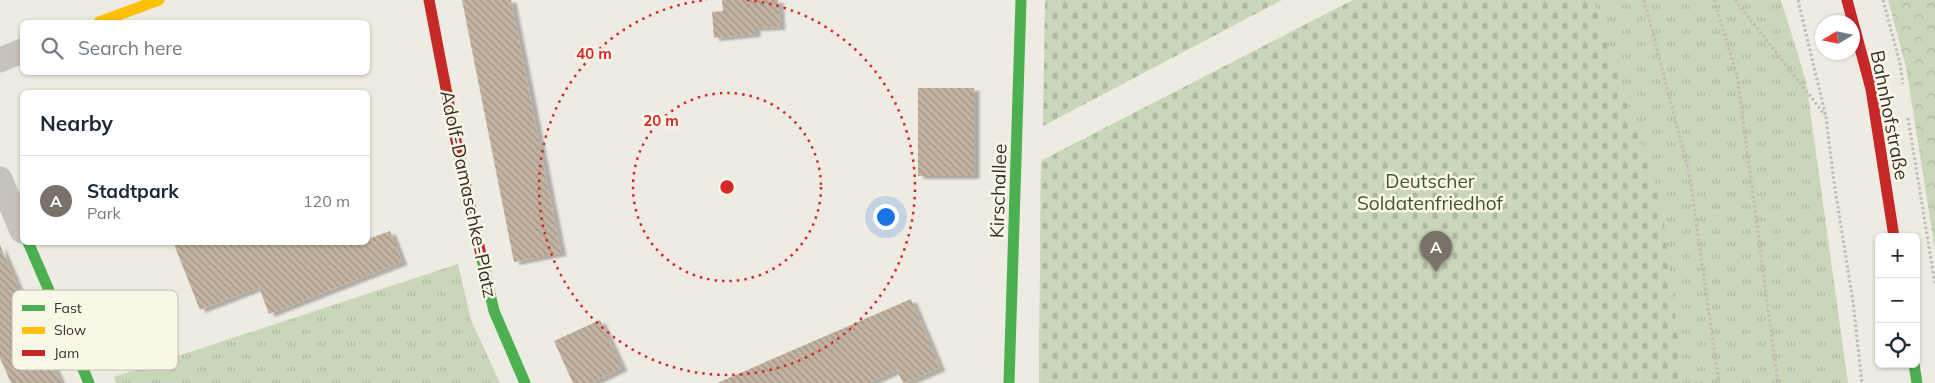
<!DOCTYPE html>
<html lang="en">
<head>
<meta charset="utf-8">
<style>
	:root { --surface:#fff; --page:#f2f2f3; --text:#1f2937; --muted:#747a83; --line:#e0e1e3; --accent:#787269 }
	body { margin:0; font-family:Mulish,sans-serif; background:var(--page); color:var(--text) }
	.controls { position:absolute; right:15px; bottom:15px; display:grid; overflow:hidden; border-radius:8px; box-shadow:0 1px 4px #0004 }
	.controls button { width:45px; height:45px; display:grid; place-items:center; padding:0; border:0; border-bottom:1px solid var(--line); background:var(--surface); color:var(--text); font:25px sans-serif }
	.compass { position:absolute; left:1815px; top:15px; width:45px; height:45px; border-radius:50%; background:var(--surface); box-shadow:0 1px 4px #0004; rotate:260deg }
	.you { position:absolute; left:885px; top:216px; width:18px; height:18px; margin:-12px; border:4px solid #fff; border-radius:50%; background:#1a73e8; box-shadow:0 0 0 8px #1a73e833 }
	.badge { display:grid; place-items:center; width:32px; height:32px; border-radius:50%; background:var(--accent); color:#fff; font-size:16px; font-weight:700 }
	.pin { position:absolute; translate:-50% -41px; filter:drop-shadow(0 1px 2px #0008) }
	.pin::after { content:''; position:absolute; top:26px; width:18px; height:15px; background:inherit; clip-path:polygon(0 0,100% 0,50% 100%) }
	.list { margin:0; padding:0; list-style:none }
	h2 { display:flex; justify-content:space-between; align-items:center; height:65px; margin:0; padding:0 20px; font-size:21px }
	h2 small { font-size:16px; font-weight:400; color:var(--muted) }
	.list li { display:grid; grid-template-columns:32px 1fr auto; gap:15px; align-items:center; box-sizing:border-box; height:90px; padding:0 20px; border-top:1px solid var(--line) }
	.list b { display:block; font-size:19px; white-space:nowrap }
	.list p { margin:0; font-size:16px; white-space:nowrap; color:var(--muted) }
	.list em { font-size:16px; font-style:normal; color:var(--muted) }
	.icon { flex:none; width:28px; height:28px; fill:none; stroke:currentColor; stroke-width:2; stroke-linecap:round; stroke-linejoin:round }
	.map { position:relative; flex:none; width:1935px; height:383px; overflow:hidden }
	.search { position:absolute; background:var(--surface); box-shadow:0 1px 4px #0004; left:20px; top:20px; width:350px; height:55px; display:flex; align-items:center; gap:12px; box-sizing:border-box; padding:0 18px; border-radius:8px; color:var(--muted); font-size:19px }
	.panel { position:absolute; background:var(--surface); box-shadow:0 1px 4px #0004; left:20px; top:90px; width:350px; height:155px; border-radius:8px }
	.map>svg:first-child { display:block }
	.grass { fill:url(#grass-tufts) }
	.forest { fill:url(#forest-crowns) }
	.cemetery { fill:url(#cemetery-stones) }
	.building { fill:url(#building-back-hatch); filter:url(#shadow) }
	.lines { fill:none; stroke-linecap:round; stroke-linejoin:round }
	.path { stroke:#c0bcb3; stroke-width:3; stroke-dasharray:2.5 2.5; stroke-linecap:butt }
	.street { stroke:#c8c3ba; stroke-width:25 }
	.fast { stroke:#4caf50; stroke-width:11 }
	.slow { stroke:#ffc107; stroke-width:11 }
	.jam { stroke:#c62828; stroke-width:11 }
	.ring { fill:none; stroke:#d62828; stroke-width:2.5; stroke-dasharray:2.5 5 }
	.labels { text-anchor:middle; dominant-baseline:central; stroke-width:5; stroke-linejoin:round; paint-order:stroke }
	.street-label { font-size:19px; fill:#383128; stroke:#fbf7e8 }
	.park-label { font-size:19px; fill:#3d582a; stroke:#fbf7e8 }
	.key { fill:#fbf7e8; stroke:#c0bcae; stroke-width:1 }
	.key-label { font-size:14px; fill:#383128 }
	.centre { fill:#d62828; stroke:#fbf7e8; stroke-width:2.5 }
	.ring-label { font-size:15px; text-anchor:middle; font-weight:bold; fill:#d62828; stroke:#fbf7e8; stroke-width:5; stroke-linejoin:round; paint-order:stroke }
</style>
</head>
<body>
<div class="map">
<svg width="1935" height="383" viewBox="0 0 1935 383">
	<defs>
		<pattern id="grass-tufts" width="24" height="20" patternUnits="userSpaceOnUse" patternTransform="scale(1.25)"><rect width="24" height="20" fill="#cad6ba"/><path d="M3 7l-1-3M5 7V3M7 7l1-3M15 17l-1-3M17 17v-4M19 17l1-3" fill="none" stroke="#aeb8a0"/></pattern>
		<pattern id="forest-crowns" width="20" height="18" patternUnits="userSpaceOnUse" patternTransform="scale(1.25)"><rect width="20" height="18" fill="#cad6ba"/><path d="M2 6a3 3 0 1 1 6 0M12 15a3 3 0 1 1 6 0" fill="none" stroke="#aeb8a0"/></pattern>
		<pattern id="cemetery-stones" width="16" height="16" patternUnits="userSpaceOnUse" patternTransform="scale(1.25)"><rect width="16" height="16" fill="#cad6ba"/><path d="M2 7V4a2 2 0 0 1 4 0v3zM10 15v-3a2 2 0 0 1 4 0v3z" fill="#aeb8a0"/></pattern>
		<pattern id="building-back-hatch" width="6" height="6" patternUnits="userSpaceOnUse" patternTransform="scale(1.25)"><rect width="6" height="6" fill="#c3b3a2"/><path d="M-1 5l2 2M0 0l6 6M5-1l2 2" fill="none" stroke="#9f9284"/></pattern>
		<filter id="shadow"><feDropShadow dx="5.5" dy="3" stdDeviation="1" flood-color="#0004"/></filter>
	</defs>
	<rect width="100%" height="100%" fill="#eeebe2"/>
	<!-- grass -->
	<g class="grass">
		<path d="M1353,0H1781L1806,81L1848,383H1039L1041,161Z"/>
		<path d="M458,264L471,320L500,383H116L114,377Z"/>
	</g>
	<!-- forest -->
	<path class="forest" d="M1888,0H1935V250L1906,67Z"/>
	<!-- cemetery -->
	<g class="cemetery">
		<path d="M1045,0H1282L1043,126Z"/>
		<path d="M1353,0H1593L1662,206L1683,383H1039L1041,161Z"/>
	</g>
	<!-- building -->
	<g class="building">
		<path d="M462,0H511L561,253L514,262Z"/>
		<path d="M722,0H778L780,27L755,28V34L714,38L712,12L723,11Z"/>
		<rect x="918" y="88" width="56" height="88"/>
		<path d="M390,231L402,262L269,314L259,287L200,310L173,242H368V239Z"/>
		<path d="M0,245L27,308L61,383H11L0,358Z"/>
		<path d="M911,299L940,368L905,383H903L897,370L869,383H717Z"/>
		<path d="M600,320L622,368L591,383H573L554,341Z"/>
	</g>
	<g class="lines">
		<!-- path -->
		<g class="path">
			<path d="M1644,0L1689,172L1719,383"/>
			<path d="M1714,0L1737,75L1778,383"/>
			<path d="M1735,0L1825,115"/>
			<path d="M1798,0L1826,117L1834,182L1853,302L1862,383"/>
			<path d="M1883,0L1900,63L1903,84"/>
			<path d="M1908,118L1935,284"/>
			<path d="M1695,383H1702"/>
		</g>
		<!-- street -->
		<g class="street">
			<path d="M0,60L22,51"/>
			<path d="M0,179L22,231"/>
		</g>
		<!-- fast -->
		<g class="fast">
			<path d="M28,242L89,383"/>
			<path d="M481,255L494,311L525,383"/>
			<path d="M1914,364L1917,383"/>
			<path d="M1009,383L1021,0"/>
		</g>
		<!-- slow -->
		<path class="slow" d="M99,22L159,0"/>
		<!-- jam -->
		<g class="jam">
			<path d="M429,0L455,136L481,255"/>
			<path d="M1847,0L1871,89L1894,237"/>
		</g>
	</g>
	<!-- distance rings -->
	<g class="ring">
		<circle cx="727" cy="187" r="94"/>
		<path d="M747 0A188 188 0 1 1 707 0"/>
	</g>
	<g class="labels">
		<!-- street labels -->
		<g class="street-label">
			<text transform="translate(1890 115) rotate(79)">Bahnhofstraße</text>
			<text transform="translate(998 191) rotate(-88)">Kirschallee</text>
			<text transform="translate(469 194) rotate(78)">Adolf-Damaschke-Platz</text>
		</g>
		<!-- park labels -->
		<g class="park-label">
			<text x="1430" y="181">Deutscher<tspan x="1430" dy="22">Soldatenfriedhof</tspan></text>
		</g>
	</g>
	<!-- legend -->
	<rect x="12" y="290" width="166" height="80" rx="8" class="key"/>
	<rect x="22" y="305" width="23" height="6" fill="#4caf50"/>
	<rect x="22" y="327" width="23" height="7" fill="#ffc107"/>
	<rect x="22" y="350" width="23" height="6" fill="#c62828"/>
	<g class="key-label">
		<text x="54" y="313">Fast</text>
		<text x="54" y="335">Slow</text>
		<text x="54" y="358">Jam</text>
	</g>
	<circle cx="727" cy="187" r="8" class="centre"/>
	<g class="ring-label">
		<text x="594" y="59">40 m</text>
		<text x="661" y="126">20 m</text>
	</g>
</svg>
<div class="controls">
<button>+</button>
<button>−</button>
<button><svg class="icon" aria-label="locate" viewBox="0 0 24 24"><circle cx="12" cy="12" r="6"/><path d="M12 2v4M12 18v4M2 12h4M18 12h4"/></svg></button>
</div>
<svg class="compass" viewBox="-18 -18 36 36"><path d="M0-13l5 13h-10z" fill="#e53935"/><path d="M0 13l5-13h-10z" fill="#747a83"/></svg>
<div class="you"></div>
<div class="pin badge" style="left:1436px;top:272px">A</div>
<div class="search"><svg class="icon" aria-label="search" viewBox="0 0 24 24"><circle cx="10" cy="10" r="6"/><path d="M15 15l6 6"/></svg>Search here</div>
<section class="panel">
<h2>Nearby<small></small></h2>
<ul class="list">
<li><span class="badge">A</span><div><b>Stadtpark</b><p>Park</p></div><em>120 m</em></li>
</ul>
</section>
</div>
</body>
</html>
